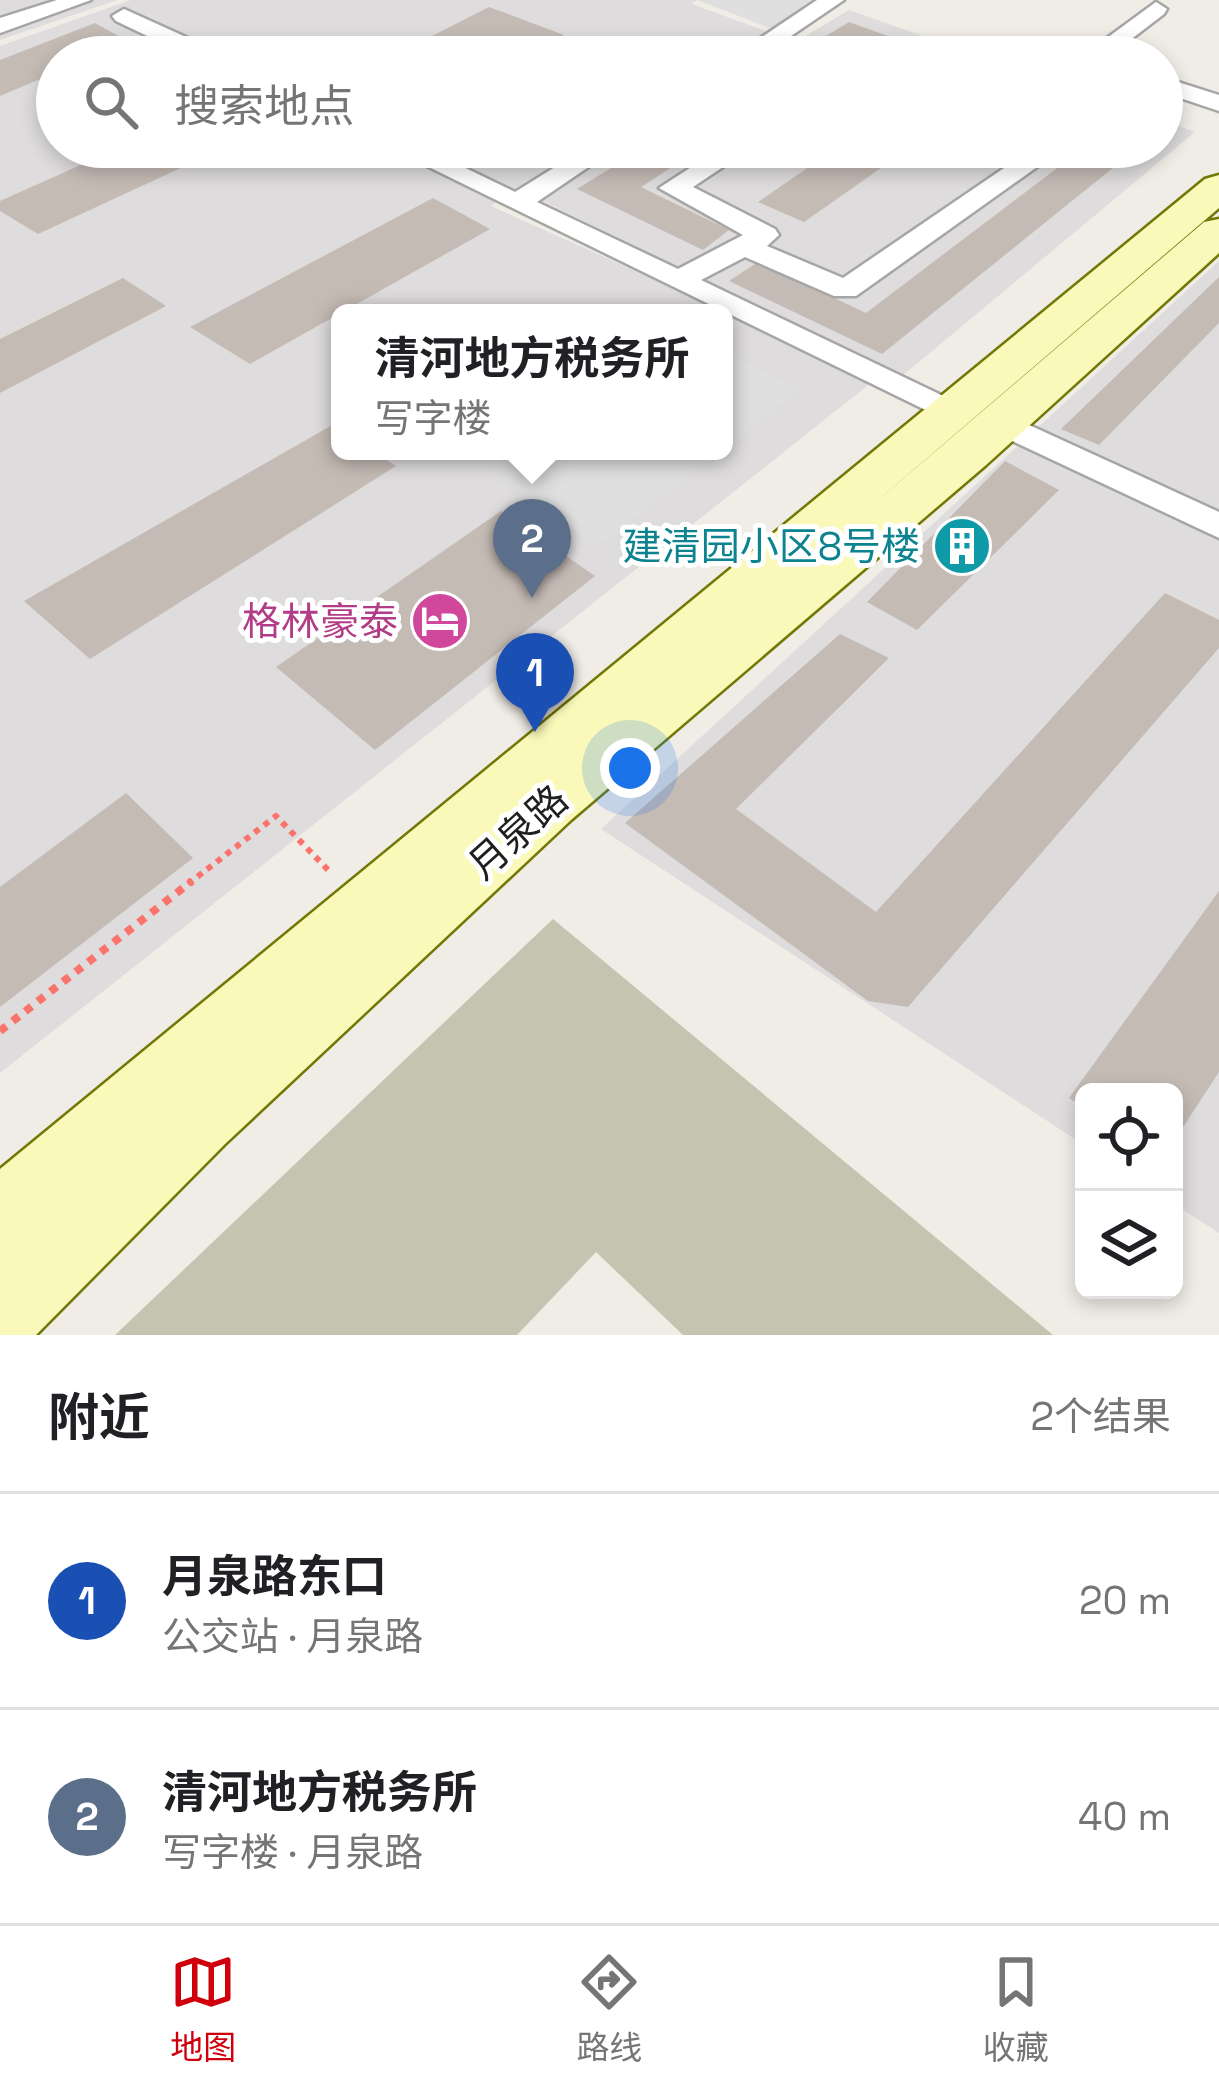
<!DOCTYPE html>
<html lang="zh">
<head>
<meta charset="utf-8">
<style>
	:root { --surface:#fff; --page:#f6f6f6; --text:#202124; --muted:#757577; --line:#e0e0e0; --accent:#cf000c }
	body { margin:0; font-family:"Space Grotesk","Noto Sans SC",sans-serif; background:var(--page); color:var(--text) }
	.controls { position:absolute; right:36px; bottom:36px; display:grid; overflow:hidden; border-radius:18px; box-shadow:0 6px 18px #0003 }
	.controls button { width:108px; height:108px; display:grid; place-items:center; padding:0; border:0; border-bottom:3px solid var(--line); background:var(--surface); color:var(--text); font:60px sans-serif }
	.you { position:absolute; left:630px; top:768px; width:42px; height:42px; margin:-30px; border:9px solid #fff; border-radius:50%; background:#1a73e8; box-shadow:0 0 0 18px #1a73e833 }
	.badge { display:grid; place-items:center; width:78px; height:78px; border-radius:50%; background:var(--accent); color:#fff; font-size:39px; font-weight:700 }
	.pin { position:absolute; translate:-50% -99px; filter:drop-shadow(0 3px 6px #0008) }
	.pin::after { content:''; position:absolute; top:63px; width:42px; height:36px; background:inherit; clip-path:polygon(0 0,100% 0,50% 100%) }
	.popup { position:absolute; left:331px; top:304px; width:402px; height:156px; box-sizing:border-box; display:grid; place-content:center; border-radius:18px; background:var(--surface); filter:drop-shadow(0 3px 9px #0005); font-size:39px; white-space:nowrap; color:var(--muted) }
	.popup b { font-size:45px; color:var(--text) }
	.popup::after { content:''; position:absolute; left:50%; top:100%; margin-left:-24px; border:24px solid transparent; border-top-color:var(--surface) }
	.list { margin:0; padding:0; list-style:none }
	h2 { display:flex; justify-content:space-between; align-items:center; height:156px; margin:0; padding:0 48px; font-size:51px }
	h2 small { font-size:39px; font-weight:400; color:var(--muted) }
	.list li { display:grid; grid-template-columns:78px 1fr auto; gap:36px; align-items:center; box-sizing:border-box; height:216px; padding:0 48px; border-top:3px solid var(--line) }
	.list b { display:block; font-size:45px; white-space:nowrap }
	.list p { margin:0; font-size:39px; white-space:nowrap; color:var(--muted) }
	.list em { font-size:39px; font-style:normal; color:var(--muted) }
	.icon { flex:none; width:66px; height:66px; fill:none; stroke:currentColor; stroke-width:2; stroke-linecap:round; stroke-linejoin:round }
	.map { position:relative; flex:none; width:1219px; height:1335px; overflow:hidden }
	.search { position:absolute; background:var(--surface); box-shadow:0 6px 18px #0003; left:36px; right:36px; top:36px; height:132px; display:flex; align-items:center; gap:30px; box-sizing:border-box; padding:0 42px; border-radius:66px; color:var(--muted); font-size:45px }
	.sheet { height:588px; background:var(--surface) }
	nav { display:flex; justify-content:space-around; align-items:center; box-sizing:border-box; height:168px; border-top:3px solid var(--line); background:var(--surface); font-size:33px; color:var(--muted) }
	nav a { display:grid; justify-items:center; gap:6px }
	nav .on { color:var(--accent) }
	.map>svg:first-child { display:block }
	.residential { fill:#dedcdc; fill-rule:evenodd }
	.construction { fill:#c5c4b1 }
	.parking { fill:#dfdfdf }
	.building { fill:#c5bbb5 }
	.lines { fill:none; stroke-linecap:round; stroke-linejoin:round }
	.street-casing { stroke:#a6a6a6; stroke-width:5 }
	.secondary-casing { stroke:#727805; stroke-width:5 }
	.path-far1 { stroke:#fa746d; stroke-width:6; stroke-dasharray:6 6; stroke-linecap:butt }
	.path { stroke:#fa746d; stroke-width:8; stroke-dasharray:8 8; stroke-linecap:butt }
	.street { fill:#fff; fill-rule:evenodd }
	.secondary { fill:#faf9ba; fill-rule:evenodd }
	.labels { text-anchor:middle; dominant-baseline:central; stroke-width:10; stroke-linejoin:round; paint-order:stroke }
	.culture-label { font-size:39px; fill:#0d838f; stroke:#fff; text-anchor:end }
	.hotel-label { font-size:39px; fill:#b23c85; stroke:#fff; text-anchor:end }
	.street-label { font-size:39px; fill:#1f1f1f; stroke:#fff }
</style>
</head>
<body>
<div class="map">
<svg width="1219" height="1335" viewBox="0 0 1219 1335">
	<rect width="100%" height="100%" fill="#f0ece6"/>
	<!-- residential -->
	<g class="residential">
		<path d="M0,0H117L0,40Z"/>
		<path d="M131,0H697L692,4L768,32L727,57H57V147H583L491,206L876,379L0,1073V46ZM340,313H724V451H340Z"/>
		<path d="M849,10L982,57H771Z"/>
		<path d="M1162,120L1195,132L902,376L535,197L619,147H1162Z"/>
		<path d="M1219,261V1233L1174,1204V1092H1084V1145L601,829Z"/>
	</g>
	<!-- construction -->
	<path class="construction" d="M553,919L1053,1335H683L596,1252L517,1335H115Z"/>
	<!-- parking -->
	<g class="parking">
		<path d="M697,0H825L775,30Z"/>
		<path d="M724,352L800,389L724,448Z"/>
		<path d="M543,451H720L598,545L501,480Z"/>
	</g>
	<!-- building -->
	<g class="building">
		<path d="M489,7L564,35L520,57H486L432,36Z"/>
		<path d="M849,22L943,56L942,57H888L859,46L843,57H791Z"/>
		<path d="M95,23L129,42L94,57H57V72L0,96V60Z"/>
		<path d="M121,147H226L38,234L0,211V201Z"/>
		<path d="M645,147H703L641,187L729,230L703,250L577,189Z"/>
		<path d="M838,147H911L804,222L758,202Z"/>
		<path d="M1085,147H1139L882,354L729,281L758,262L866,313Z"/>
		<path d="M433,198L490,229L250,364L190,327Z"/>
		<path d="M1219,277V323L1099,445L1061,429Z"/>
		<path d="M123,278L166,306L0,393V339Z"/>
		<path d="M334,424L340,428V451H374L396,466L90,659L24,601Z"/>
		<path d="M1005,461L1059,490L917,630L867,602Z"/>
		<path d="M501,511L595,576L375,750L276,667Z"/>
		<path d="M1165,593L1219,620V648L908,1007L868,1001L625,823L840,634L889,658L736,809L876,912Z"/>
		<path d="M126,793L193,858L0,1007V887Z"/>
		<path d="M1219,891V1072L1174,1141V1092H1084V1108L1069,1098Z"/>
	</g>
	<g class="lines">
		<!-- street casing -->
		<g class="street-casing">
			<g id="street">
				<path d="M57,0H91L0,33V18Z"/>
				<path d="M817,0H844L760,57H732Z"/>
				<path d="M1156,2L1167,9L1164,14L1108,57H1081Z"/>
				<path d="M124,9L219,52L222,57H191L116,21L112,16Z"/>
				<path d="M1162,77L1219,95V111L1162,92Z"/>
				<path d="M388,147H422L515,192L587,147H618L537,202L678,269L743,235L659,188L722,147H753L693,187L775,229L779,235L767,246L843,278L1035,147H1065L856,296H834L745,257L701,280L962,405L966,412L962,419L950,422Z"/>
				<path d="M1003,413L1219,512V538L991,431L986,424L991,417Z"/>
			</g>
		</g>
		<!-- secondary casing -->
		<g class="secondary-casing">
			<path id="secondary" d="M1219,175V208L856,519L1204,222L1219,219V253L986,465L571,820L225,1144L36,1335H0V1169L1205,179Z"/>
		</g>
		<!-- path-far1 -->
		<path class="path-far1" d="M188,884L276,816L330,872"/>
		<!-- path -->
		<path class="path" d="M0,1031L192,881"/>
		<!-- street -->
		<use href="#street" class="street"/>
		<!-- secondary -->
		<use href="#secondary" class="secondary"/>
	</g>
	<!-- icons -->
	<defs>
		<g id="building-disc" transform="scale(3)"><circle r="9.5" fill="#0f9aa8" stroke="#fff"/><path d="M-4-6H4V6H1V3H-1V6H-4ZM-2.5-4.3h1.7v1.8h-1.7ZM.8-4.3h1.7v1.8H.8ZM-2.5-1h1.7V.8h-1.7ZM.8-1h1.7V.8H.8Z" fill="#fff"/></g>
		<g id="hotel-disc" transform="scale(3)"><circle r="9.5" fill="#d1479c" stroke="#fff"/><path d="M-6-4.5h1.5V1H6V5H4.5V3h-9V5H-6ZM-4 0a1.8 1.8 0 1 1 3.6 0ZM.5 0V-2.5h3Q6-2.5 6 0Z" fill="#fff"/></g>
	</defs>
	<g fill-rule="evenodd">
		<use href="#building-disc" x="962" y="546"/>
		<use href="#hotel-disc" x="440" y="621"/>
	</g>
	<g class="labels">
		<!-- culture labels -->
		<g class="culture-label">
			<text x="920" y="546">建清园小区8号楼</text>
		</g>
		<!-- hotel labels -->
		<g class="hotel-label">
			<text x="398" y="621">格林豪泰</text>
		</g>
		<!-- street labels -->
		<g class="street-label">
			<text transform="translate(518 832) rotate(-42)">月泉路</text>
		</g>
	</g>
</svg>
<div class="controls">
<button><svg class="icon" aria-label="locate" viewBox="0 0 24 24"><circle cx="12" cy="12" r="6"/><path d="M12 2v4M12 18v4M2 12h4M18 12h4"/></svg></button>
<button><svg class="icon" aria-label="layers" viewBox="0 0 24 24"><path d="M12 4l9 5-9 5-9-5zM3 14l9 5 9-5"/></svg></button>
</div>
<div class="you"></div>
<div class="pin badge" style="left:535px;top:732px;background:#1a4fb4">1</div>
<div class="pin badge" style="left:532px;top:598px;background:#5c6f8a">2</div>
<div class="popup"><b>清河地方税务所</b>写字楼</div>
<div class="search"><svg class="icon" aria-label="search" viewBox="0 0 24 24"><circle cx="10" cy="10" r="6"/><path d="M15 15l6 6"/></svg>搜索地点</div>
</div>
<section class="sheet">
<h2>附近<small>2个结果</small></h2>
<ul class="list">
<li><span class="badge" style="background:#1a4fb4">1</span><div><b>月泉路东口</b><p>公交站 · 月泉路</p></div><em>20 m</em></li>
<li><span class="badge" style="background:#5c6f8a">2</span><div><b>清河地方税务所</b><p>写字楼 · 月泉路</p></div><em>40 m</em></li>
</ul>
</section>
<nav>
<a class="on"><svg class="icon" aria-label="map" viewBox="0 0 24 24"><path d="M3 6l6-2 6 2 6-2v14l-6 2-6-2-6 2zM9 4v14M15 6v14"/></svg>地图</a>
<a><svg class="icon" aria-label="directions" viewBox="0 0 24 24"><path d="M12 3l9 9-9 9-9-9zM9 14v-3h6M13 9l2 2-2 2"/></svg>路线</a>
<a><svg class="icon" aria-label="saved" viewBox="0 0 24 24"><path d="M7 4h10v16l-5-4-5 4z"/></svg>收藏</a>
</nav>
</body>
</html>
